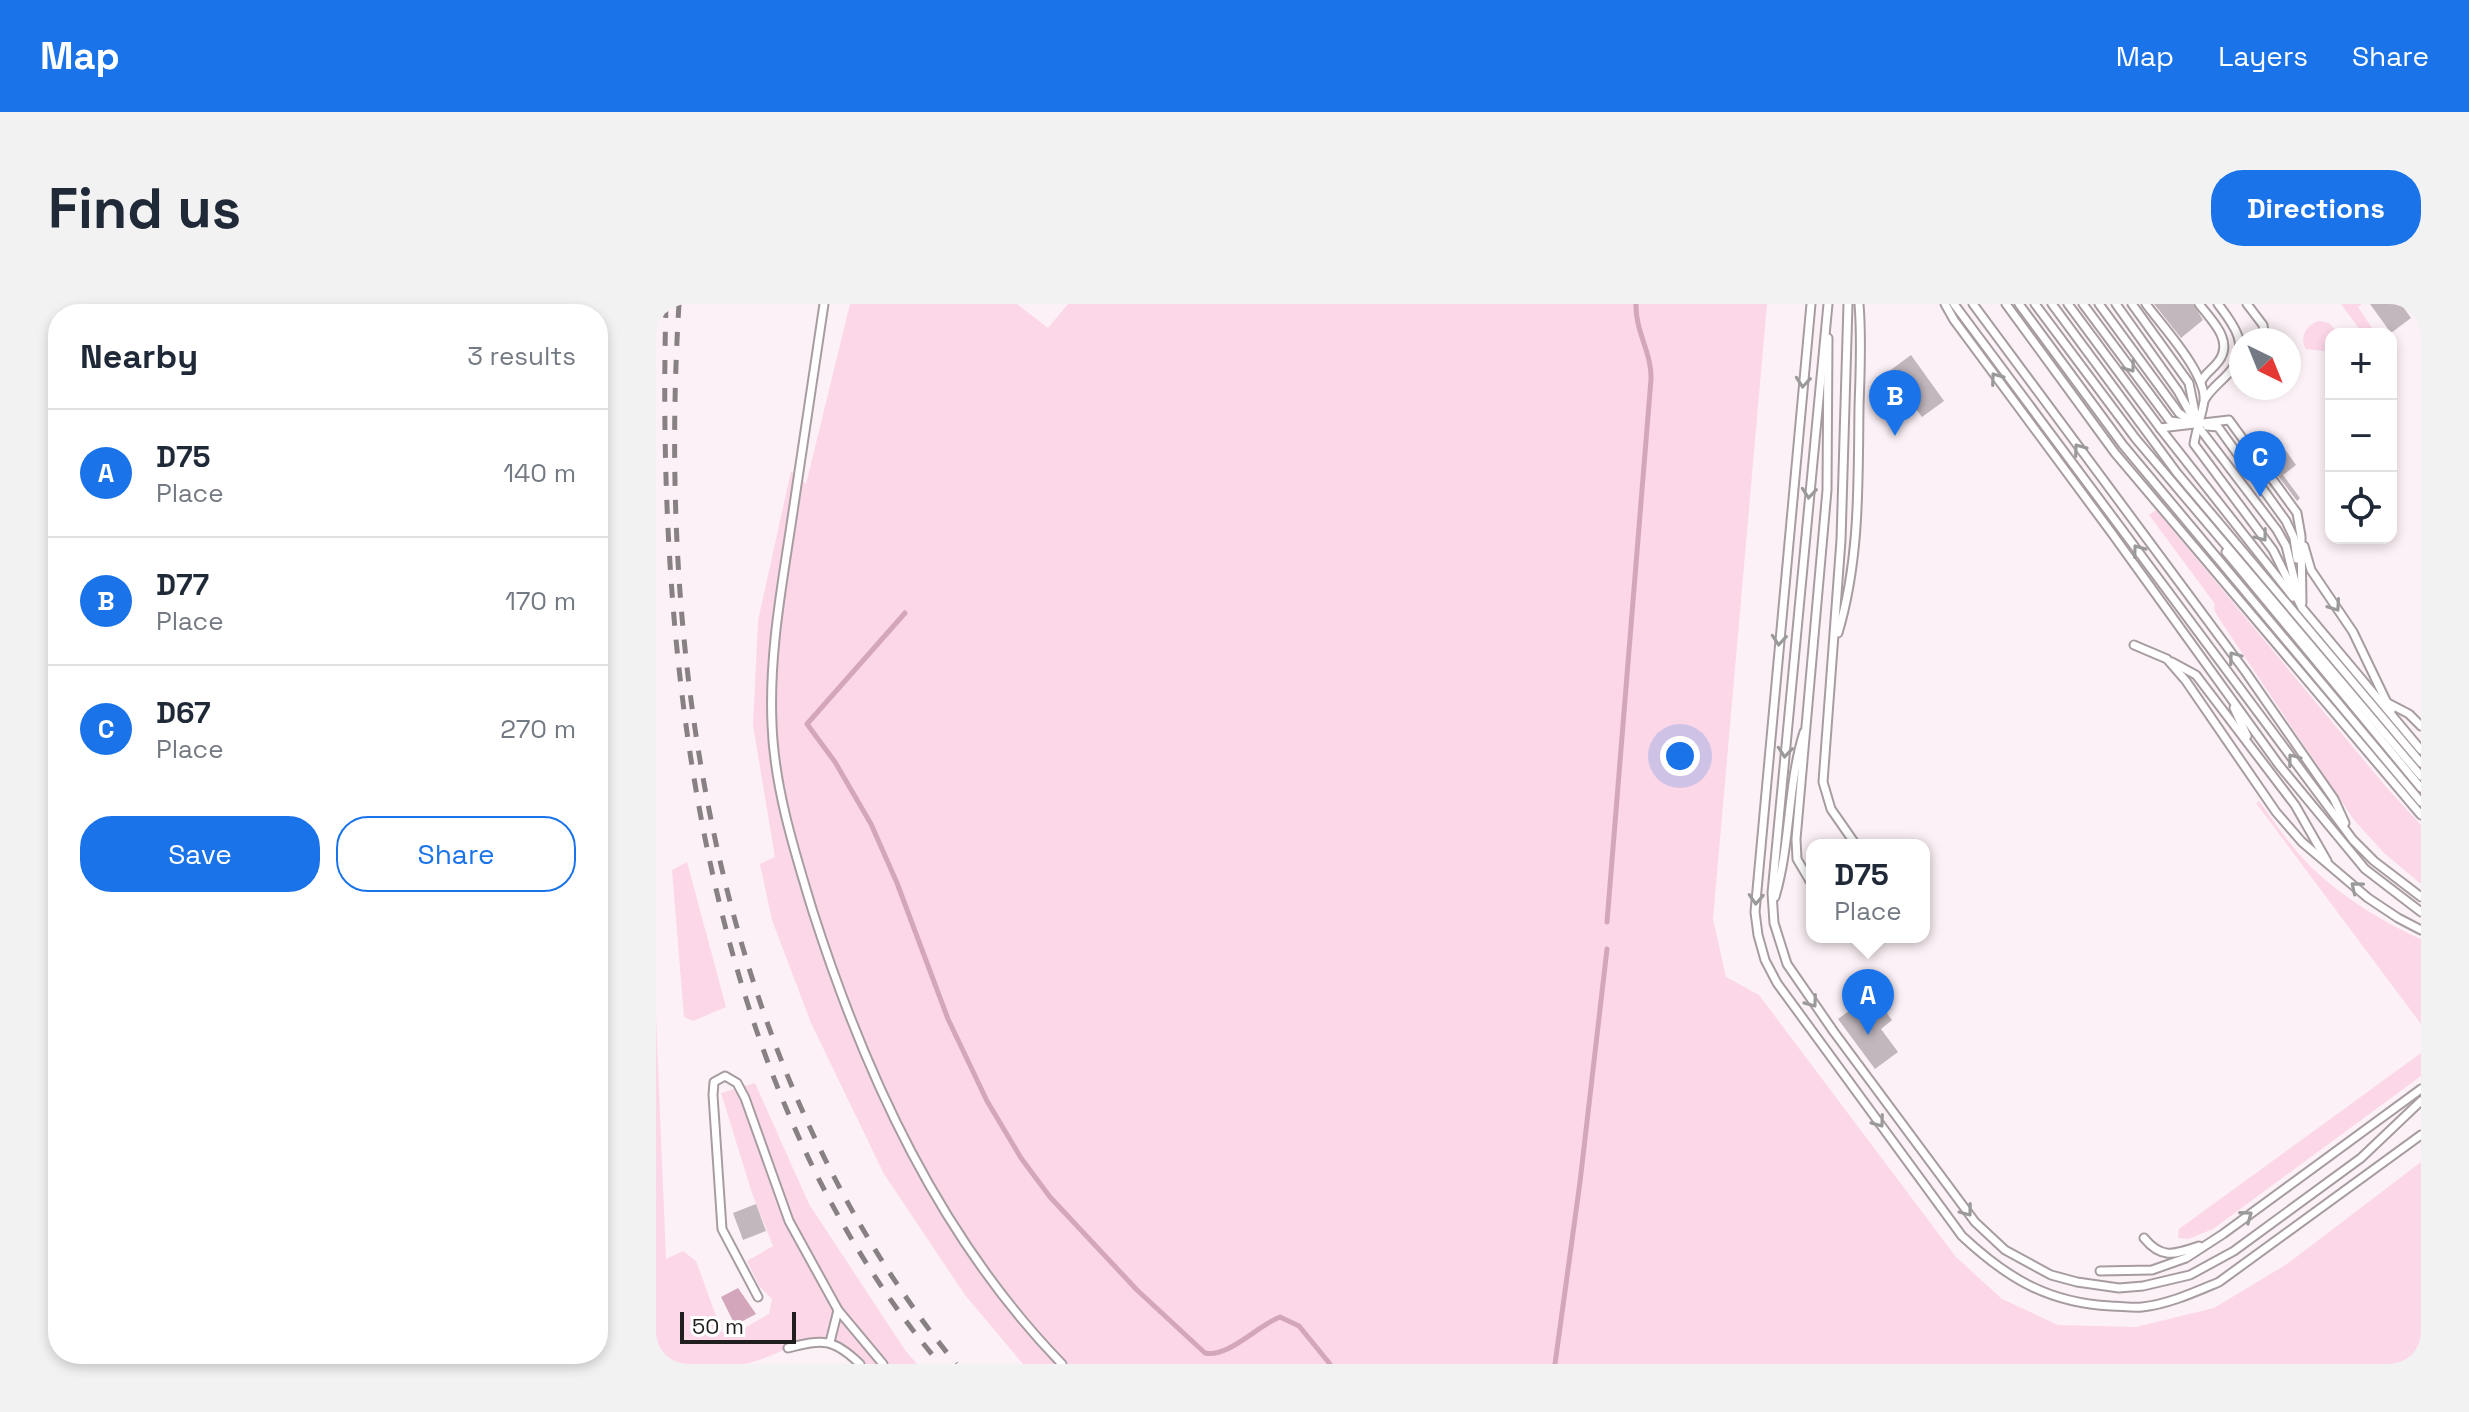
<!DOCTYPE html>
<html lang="en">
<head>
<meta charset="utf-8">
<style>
	:root { --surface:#fff; --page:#f2f2f3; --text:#1f2937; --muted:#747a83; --line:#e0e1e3; --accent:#1a73e8 }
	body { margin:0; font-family:"Space Grotesk",sans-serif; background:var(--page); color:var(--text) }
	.controls { position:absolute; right:24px; top:24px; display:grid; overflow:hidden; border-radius:16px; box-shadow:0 4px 12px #0003 }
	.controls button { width:72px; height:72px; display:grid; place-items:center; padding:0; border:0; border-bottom:2px solid var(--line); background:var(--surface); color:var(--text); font:40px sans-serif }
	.compass { position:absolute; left:1573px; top:24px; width:72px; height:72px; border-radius:50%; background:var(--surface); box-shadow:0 4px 12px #0003; rotate:137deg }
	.scale { position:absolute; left:24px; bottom:20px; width:116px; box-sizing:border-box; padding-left:8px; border:4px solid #211e1f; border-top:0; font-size:22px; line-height:28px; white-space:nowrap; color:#211e1f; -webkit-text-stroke:6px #fff; paint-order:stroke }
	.you { position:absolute; left:1024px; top:452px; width:28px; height:28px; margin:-20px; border:6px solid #fff; border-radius:50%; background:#1a73e8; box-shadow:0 0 0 12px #1a73e833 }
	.badge { display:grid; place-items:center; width:52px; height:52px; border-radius:50%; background:var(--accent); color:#fff; font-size:26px; font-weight:700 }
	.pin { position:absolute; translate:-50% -66px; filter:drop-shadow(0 2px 4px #0008) }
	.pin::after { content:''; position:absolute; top:42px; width:28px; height:24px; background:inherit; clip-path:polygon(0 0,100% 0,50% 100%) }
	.popup { position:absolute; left:1150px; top:535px; width:124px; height:104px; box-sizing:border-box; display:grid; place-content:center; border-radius:16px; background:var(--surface); filter:drop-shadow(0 2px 6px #0005); font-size:26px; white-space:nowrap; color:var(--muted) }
	.popup b { font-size:30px; color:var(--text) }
	.popup::after { content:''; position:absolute; left:50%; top:100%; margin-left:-16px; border:16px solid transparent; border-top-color:var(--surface) }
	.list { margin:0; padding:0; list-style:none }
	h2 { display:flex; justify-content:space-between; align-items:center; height:104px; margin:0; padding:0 32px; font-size:34px }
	h2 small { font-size:26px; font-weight:400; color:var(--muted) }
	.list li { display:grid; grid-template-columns:52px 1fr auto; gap:24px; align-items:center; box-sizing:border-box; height:128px; padding:0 32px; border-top:2px solid var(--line) }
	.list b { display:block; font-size:30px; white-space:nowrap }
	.list p { margin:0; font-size:26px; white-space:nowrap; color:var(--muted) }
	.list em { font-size:26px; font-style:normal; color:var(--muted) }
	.actions { display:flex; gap:16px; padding:24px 32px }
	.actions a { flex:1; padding:18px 0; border:2px solid var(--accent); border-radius:32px; text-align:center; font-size:28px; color:var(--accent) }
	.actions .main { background:var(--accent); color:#fff }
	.icon { flex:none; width:44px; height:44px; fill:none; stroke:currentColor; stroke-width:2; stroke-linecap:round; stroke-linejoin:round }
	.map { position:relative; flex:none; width:1765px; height:1060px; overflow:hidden; border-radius:32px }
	header { display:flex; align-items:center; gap:48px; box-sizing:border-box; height:112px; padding:0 40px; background:var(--accent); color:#fff }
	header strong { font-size:38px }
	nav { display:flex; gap:44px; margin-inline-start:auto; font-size:28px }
	.intro { display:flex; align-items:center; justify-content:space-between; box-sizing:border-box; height:192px; padding:0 48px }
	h1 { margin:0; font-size:56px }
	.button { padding:20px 36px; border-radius:32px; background:var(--accent); color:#fff; font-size:28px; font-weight:700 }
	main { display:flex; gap:48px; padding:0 48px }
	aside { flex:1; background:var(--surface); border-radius:32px; box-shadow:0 4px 12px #0003 }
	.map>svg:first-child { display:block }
	.green { fill:#fcd7e8 }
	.water { fill:#d3a6bb }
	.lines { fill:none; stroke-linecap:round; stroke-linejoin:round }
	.stream { stroke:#d3a6bb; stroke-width:5 }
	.building { fill:#c1b7bc }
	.lane-casing { stroke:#a79da1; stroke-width:11 }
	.lane { stroke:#fff; stroke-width:7 }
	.rail { stroke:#888184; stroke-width:5; stroke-dasharray:14 14; stroke-linecap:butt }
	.oneway { stroke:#9b9a9a }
</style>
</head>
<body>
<header>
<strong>Map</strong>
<nav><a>Map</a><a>Layers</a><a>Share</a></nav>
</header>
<div class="intro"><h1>Find us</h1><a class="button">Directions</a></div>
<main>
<aside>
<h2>Nearby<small>3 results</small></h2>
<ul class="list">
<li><span class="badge">A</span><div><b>D75</b><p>Place</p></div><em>140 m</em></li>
<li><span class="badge">B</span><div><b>D77</b><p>Place</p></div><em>170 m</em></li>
<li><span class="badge">C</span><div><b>D67</b><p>Place</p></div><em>270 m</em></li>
</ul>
<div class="actions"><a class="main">Save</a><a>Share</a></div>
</aside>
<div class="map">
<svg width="1765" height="1060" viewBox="0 0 1765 1060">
	<rect width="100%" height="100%" fill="#fcf1f6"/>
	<!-- green -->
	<g class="green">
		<path d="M194,0H361L392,24L412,0H1111L1057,615L1070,673L1103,691L1300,953L1346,995L1402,1021L1480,1023L1558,1004L1631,960L1765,858V1060H367L309,991L228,870L155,719L116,616L104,560L119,553L97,421L102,317L135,167L150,180Z"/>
		<path d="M1685,0H1706L1702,3L1720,30H1707Z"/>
		<path d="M1663,17L1673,19L1683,30H1675V48L1650,45C1643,33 1650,21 1663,17Z"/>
		<path d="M1500,206L1731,484L1765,521V580L1728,549L1698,516L1562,313L1558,305L1559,300L1493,211Z"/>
		<path d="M1603,497C1619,519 1635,543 1654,562C1685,592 1726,618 1765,635V720L1600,499Z"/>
		<path d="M31,558L70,703L37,717L28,713L16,566Z"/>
		<path d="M0,713L10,955L27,947L40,957L66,1028L76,1031L113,1010L116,995L103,982L91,957L117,942L96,889L65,789L99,779L153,900L249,1046L261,1060H200C157,1014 134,1051 88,1060C66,1060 24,1060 0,1060Z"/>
		<path d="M1765,749V772L1557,925L1532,935L1522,934L1523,925Z"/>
	</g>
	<!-- water -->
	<path class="water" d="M82,984L100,1010L79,1021L65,993Z"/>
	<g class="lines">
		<!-- stream -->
		<g class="stream">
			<path d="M249,309L151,420L179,458L215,520L241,579L292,715L331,797L365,854L394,893L481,986L549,1049C572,1054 601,1022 624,1013L643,1022L674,1060"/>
			<path d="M951,618L995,75C996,49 979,27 980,0"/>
			<path d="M899,1060L924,878L951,645"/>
		</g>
	</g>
	<!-- building -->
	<g class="building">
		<path d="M1498,0H1537L1547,16L1525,34Z"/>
		<path d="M1714,0H1745L1755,14L1735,29Z"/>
		<path d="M1255,51L1288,97L1266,113L1232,68Z"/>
		<path d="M1628,144L1640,161L1627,171L1644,194L1641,197L1611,157Z"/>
		<path d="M1216,690L1236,716L1225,725L1242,748L1219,765L1182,715Z"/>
		<path d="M100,900L110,927L87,936L77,909Z"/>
	</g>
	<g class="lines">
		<!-- lane casing -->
		<g class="lane-casing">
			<g id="lane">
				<path d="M168,0C157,74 146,148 135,221C125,287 113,353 116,420C118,483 139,549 157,608C210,773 284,934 406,1060"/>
				<path d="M1155,0L1099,608L1102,631L1109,656L1121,679L1306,932C1351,974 1392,999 1455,1002C1465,1002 1476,1004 1486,1003C1513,1000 1539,988 1563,978L1765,831"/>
				<path d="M1172,0L1116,589L1118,619L1131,660L1178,728L1319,918L1349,946L1395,971L1421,978L1463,984L1487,982L1534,971L1578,947L1705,854L1765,797"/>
				<path d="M1192,0L1185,236L1167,478L1175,505L1200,541"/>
				<path d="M1289,0L1298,16L1455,228L1623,461L1709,565L1765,608"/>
				<path d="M1298,0L1697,536L1718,557L1765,593"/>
				<path d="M1317,0L1589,367L1678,495L1689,519"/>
				<path d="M1350,0L1459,149L1765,511"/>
				<path d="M1363,0L1467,141L1765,498"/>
				<path d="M1379,0L1480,135L1765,472"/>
				<path d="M1396,0L1521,169L1765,459"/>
				<path d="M1412,0L1504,124L1573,116L1641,209L1645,232L1646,299"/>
				<path d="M1427,0L1514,117L1530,119"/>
				<path d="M1443,0L1523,109L1539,120"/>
				<path d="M1460,0L1522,87L1541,121L1621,226L1630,242L1642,290"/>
				<path d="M1476,0L1533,79L1540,114"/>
				<path d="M1490,0C1506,22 1551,70 1548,97C1546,111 1540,126 1538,140L1617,246L1646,304L1765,446"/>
				<path d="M1543,0C1555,16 1579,37 1562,58C1556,66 1549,69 1545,78"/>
				<path d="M1591,0L1607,21L1609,36"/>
				<path d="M1549,95C1556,83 1568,76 1576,65C1594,40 1577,20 1562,0"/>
				<path d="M1551,122L1562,123L1630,217L1638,234L1641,255"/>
				<path d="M1504,124L1637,293"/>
				<path d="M1648,242L1655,266L1697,328L1735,407"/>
				<path d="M1570,248L1765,484"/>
				<path d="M1182,329C1204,255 1202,180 1203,104C1204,69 1206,35 1203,0"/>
				<path d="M1478,341L1511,355L1530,377L1620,508L1646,538L1712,594L1742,614L1765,626"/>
				<path d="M1516,358L1540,371L1639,501L1671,557"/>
				<path d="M1732,399L1753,410L1765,422"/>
				<path d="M1578,404L1591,432"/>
				<path d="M1154,577L1141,555L1140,535L1171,186L1172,34"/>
				<path d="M1119,593C1135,539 1131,482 1148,428"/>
				<path d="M1488,934C1506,956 1519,950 1543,942"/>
				<path d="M1444,967L1496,966L1530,954L1567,930L1765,785"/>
				<path d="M102,993L66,925L57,791L58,778L69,772L81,779L89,794L133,917L182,1006"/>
				<path d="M174,1038L182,1006L227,1060"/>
				<path d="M132,1044C167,1035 177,1034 204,1060"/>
			</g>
		</g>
		<!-- lane -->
		<use href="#lane" class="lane"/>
		<!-- rail -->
		<g class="rail">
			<path d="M10,0C0,357 46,778 284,1060"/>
			<path d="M23,0C0,366 64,770 300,1060"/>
		</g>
	</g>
	<!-- one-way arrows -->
	<defs><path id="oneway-chevron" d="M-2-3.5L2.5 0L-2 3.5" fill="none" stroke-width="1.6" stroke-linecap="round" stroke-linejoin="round" transform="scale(2)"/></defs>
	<g class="oneway">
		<use href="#oneway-chevron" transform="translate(1474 63) rotate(54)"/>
		<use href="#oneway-chevron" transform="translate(1340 74) rotate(-126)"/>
		<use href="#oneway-chevron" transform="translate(1147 78) rotate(95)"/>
		<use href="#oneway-chevron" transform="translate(1423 145) rotate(-126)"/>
		<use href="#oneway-chevron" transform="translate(1153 189) rotate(95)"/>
		<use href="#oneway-chevron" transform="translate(1606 232) rotate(53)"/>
		<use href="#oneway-chevron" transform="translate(1482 246) rotate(-126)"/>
		<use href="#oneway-chevron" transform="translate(1679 302) rotate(55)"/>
		<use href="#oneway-chevron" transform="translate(1123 336) rotate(95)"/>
		<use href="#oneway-chevron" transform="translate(1578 353) rotate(-127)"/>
		<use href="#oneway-chevron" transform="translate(1129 448) rotate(95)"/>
		<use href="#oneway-chevron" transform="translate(1637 455) rotate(-127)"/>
		<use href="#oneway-chevron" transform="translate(1700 583) rotate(-141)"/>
		<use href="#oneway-chevron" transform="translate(1100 595) rotate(93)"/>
		<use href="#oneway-chevron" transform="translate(1156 698) rotate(54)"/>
		<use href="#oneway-chevron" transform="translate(1223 818) rotate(54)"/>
		<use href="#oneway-chevron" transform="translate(1311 907) rotate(53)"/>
		<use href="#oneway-chevron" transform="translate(1591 912) rotate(-36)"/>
	</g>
</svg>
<div class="controls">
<button>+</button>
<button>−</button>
<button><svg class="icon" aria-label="locate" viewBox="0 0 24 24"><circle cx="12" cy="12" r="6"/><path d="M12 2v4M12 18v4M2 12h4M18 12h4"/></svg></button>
</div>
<svg class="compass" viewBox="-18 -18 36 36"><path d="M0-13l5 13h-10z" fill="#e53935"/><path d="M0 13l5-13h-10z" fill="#747a83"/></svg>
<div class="scale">50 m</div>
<div class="you"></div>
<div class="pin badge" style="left:1212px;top:731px">A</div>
<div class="popup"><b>D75</b>Place</div>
<div class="pin badge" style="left:1239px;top:132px">B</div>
<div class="pin badge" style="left:1604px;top:193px">C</div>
</div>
</main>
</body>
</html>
